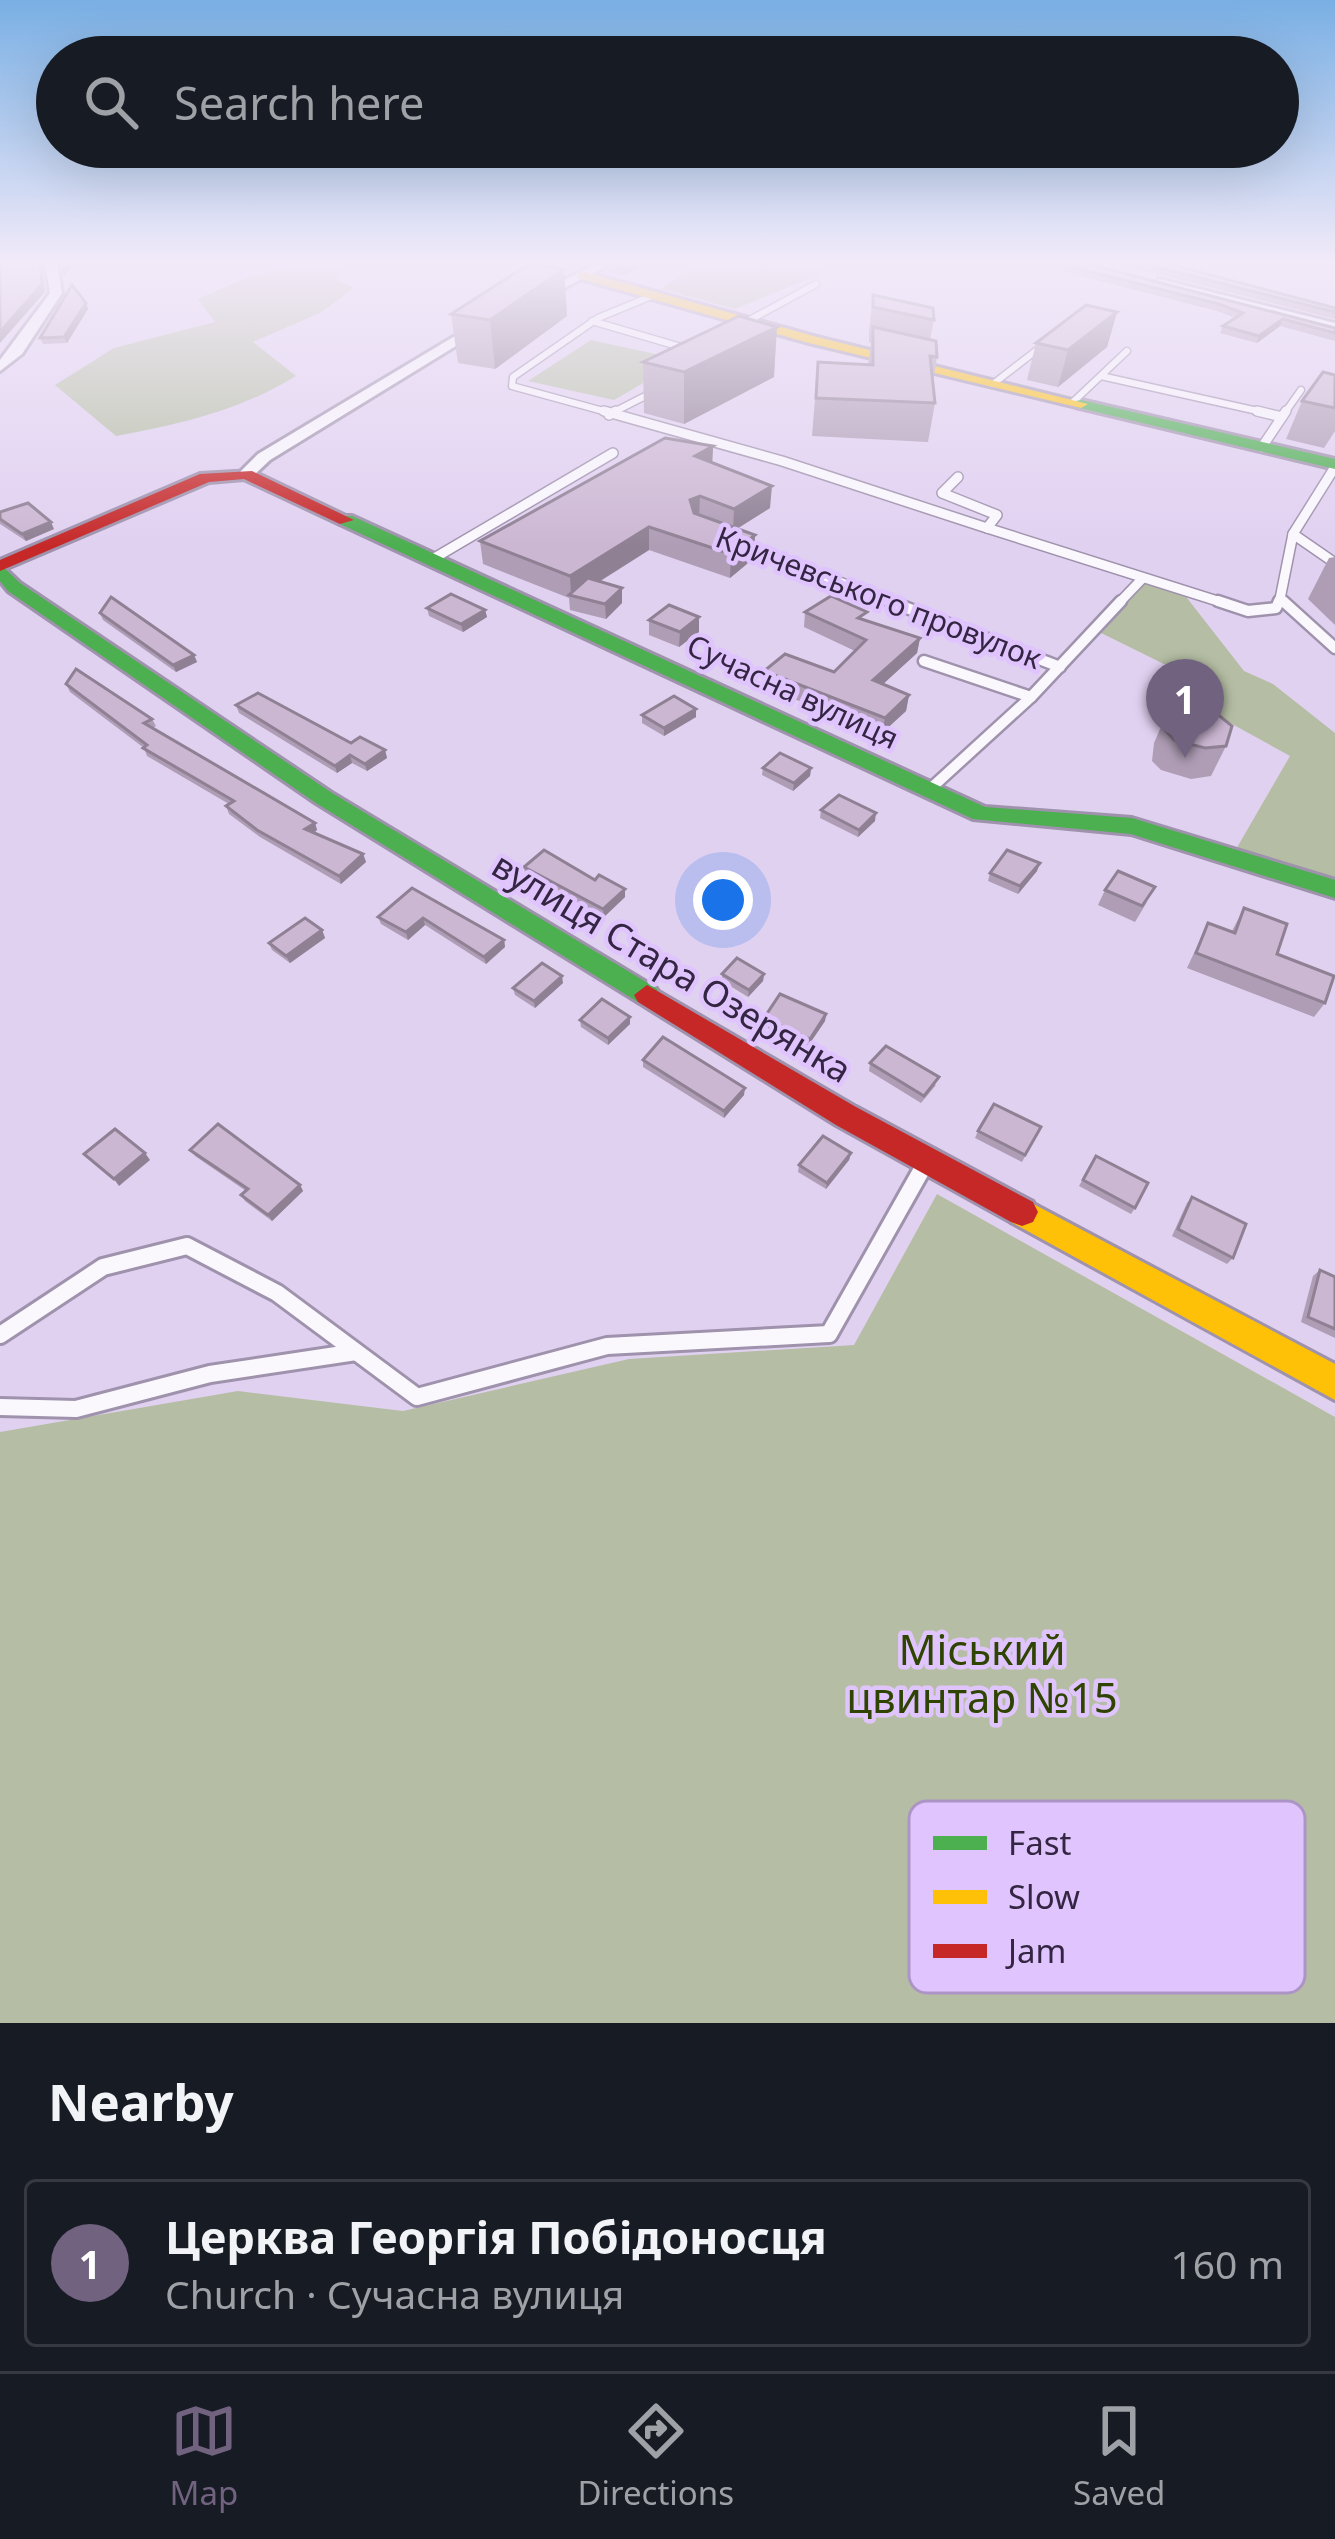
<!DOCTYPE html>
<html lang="en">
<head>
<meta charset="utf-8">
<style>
	:root { --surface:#171b24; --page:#242831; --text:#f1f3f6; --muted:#9ea1a6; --line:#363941; --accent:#71627f }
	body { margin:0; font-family:"Noto Sans",sans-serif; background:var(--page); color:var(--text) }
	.you { position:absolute; left:723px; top:900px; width:42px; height:42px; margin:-30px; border:9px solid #fff; border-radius:50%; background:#1a73e8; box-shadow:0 0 0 18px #1a73e833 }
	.badge { display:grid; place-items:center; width:78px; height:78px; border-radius:50%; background:var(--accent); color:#fff; font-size:39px; font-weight:700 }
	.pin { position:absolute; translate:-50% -99px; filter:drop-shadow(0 3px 6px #0008) }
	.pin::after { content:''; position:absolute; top:63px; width:42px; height:36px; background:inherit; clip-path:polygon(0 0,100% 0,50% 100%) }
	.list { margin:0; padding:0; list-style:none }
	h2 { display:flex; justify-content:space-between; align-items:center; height:156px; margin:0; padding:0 48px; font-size:51px }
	h2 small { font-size:39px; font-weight:400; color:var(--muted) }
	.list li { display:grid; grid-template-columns:78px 1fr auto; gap:36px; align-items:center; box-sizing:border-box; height:168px; margin:0 24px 24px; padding:0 24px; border:3px solid var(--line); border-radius:12px }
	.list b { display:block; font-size:45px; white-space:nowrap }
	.list p { margin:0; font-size:39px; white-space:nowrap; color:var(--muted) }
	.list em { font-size:39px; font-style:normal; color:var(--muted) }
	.icon { flex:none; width:66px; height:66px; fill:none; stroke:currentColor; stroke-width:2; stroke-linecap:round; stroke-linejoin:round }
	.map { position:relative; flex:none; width:1335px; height:2023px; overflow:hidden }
	.search { position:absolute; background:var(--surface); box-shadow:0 12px 48px #0002; left:36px; right:36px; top:36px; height:132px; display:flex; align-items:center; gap:30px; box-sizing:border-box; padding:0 42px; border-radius:66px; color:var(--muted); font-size:45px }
	.sheet { height:348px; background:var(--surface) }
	nav { display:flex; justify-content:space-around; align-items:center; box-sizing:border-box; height:168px; border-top:3px solid var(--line); background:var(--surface); font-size:33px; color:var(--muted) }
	nav a { display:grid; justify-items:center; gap:6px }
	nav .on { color:var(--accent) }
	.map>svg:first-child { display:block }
	.green { fill:#b5bea4 }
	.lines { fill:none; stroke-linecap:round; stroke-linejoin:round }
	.lane-far3-casing { stroke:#9f92ac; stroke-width:9 }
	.lane-far2-casing { stroke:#9f92ac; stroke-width:12 }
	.lane-far1-casing { stroke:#9f92ac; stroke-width:15 }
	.lane-casing { stroke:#9f92ac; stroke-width:22 }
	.street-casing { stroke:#9f92ac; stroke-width:6 }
	.fast-casing { stroke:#9f92ac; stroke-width:6 }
	.slow-casing { stroke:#9f92ac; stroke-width:6 }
	.jam-casing { stroke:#9f92ac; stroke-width:6 }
	.lane-far3 { stroke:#faf8fd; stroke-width:6 }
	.lane-far2 { stroke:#faf8fd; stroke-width:9 }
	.lane-far1 { stroke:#faf8fd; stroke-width:10 }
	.lane { stroke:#faf8fd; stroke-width:16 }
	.street { fill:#faf8fd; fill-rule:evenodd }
	.fast { fill:#4caf50; fill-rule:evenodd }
	.slow { fill:#ffc107; fill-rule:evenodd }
	.jam { fill:#c62828; fill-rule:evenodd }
	.wall { fill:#af9db5 }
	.shaded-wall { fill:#8f8094 }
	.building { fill:#ccb7d3; stroke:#8f8094; stroke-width:3 }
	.labels { text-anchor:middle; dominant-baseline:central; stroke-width:9; stroke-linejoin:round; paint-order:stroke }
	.far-street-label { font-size:30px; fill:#342642; stroke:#e0c4fe }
	.street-label { font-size:36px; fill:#342642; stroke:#e0c4fe }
	.near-park-label { font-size:42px; fill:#2f4400; stroke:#e0c4fe }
	.key { fill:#e0c4fe; stroke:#ac95c6; stroke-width:3 }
	.key-label { font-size:33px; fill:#342642 }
</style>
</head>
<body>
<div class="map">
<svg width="1335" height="2023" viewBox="0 0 1335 2023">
	<rect width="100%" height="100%" fill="#e1d1f1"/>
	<!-- green -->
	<g class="green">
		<path d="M307,263L354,265L335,278L354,288L320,313L253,342L296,376C239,411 181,424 116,436L55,385L114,348L215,322L198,299L250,276Z"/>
		<path d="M699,263H829V264L821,274L735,309L661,289Z"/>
		<path d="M591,340L683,360L614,400L528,381Z"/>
		<path d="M1142,579L1180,589L1244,671L1273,684L1335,733V884L1235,851L1290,756L1154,681L1172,668L1095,630Z"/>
		<path d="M937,1194L1335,1417V2023H0V1432L238,1391L403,1411L629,1359L854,1345Z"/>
	</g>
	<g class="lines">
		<!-- lane-far3 casing -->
		<g class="lane-far3-casing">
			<g id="lane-far3">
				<path d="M592,321L691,350"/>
				<path d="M746,322L816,284"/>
				<path d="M1101,376L1271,414"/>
				<path d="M993,384L1046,343"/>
				<path d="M1073,402L1127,351"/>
				<path d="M610,414L659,389"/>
				<path d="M614,414L512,386L513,377L598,318L654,295"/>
				<path d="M1284,414L1301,390"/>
			</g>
		</g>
		<!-- lane-far2 casing -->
		<g class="lane-far2-casing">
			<g id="lane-far2">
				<path d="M604,411L782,461L987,528"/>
				<path d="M1257,411L1282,417L1262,447"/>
				<path d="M609,415L616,411"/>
				<path d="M1282,417L1286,411"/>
				<path d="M958,477L942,493L997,515L987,528L1227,604"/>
				<path d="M1293,534L1335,563"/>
				<path d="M740,544L897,604"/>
				<path d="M431,560L613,453"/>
				<path d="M1118,604L1142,579"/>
				<path d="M1278,604L1280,599"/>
				<path d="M1286,604L1280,599L1293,534L1335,467"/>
			</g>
		</g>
		<!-- lane-far1 casing -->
		<g class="lane-far1-casing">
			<g id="lane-far1">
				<path d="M889,601L1060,667"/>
				<path d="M1218,601L1248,611L1276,608L1279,601"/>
				<path d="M1283,601L1335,648"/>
				<path d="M924,661L1031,697"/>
				<path d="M929,790L1031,697L1121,601"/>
			</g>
		</g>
		<!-- lane casing -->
		<g class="lane-casing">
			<g id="lane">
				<path d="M0,1335L103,1267L187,1246L277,1293L417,1397L607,1346L829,1334L925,1164"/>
				<path d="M0,1407L76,1409L210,1374L356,1352"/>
			</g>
		</g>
		<!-- street casing -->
		<g class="street-casing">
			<g id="street">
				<path d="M45,263H57L62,293L22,354L0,371V360L50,293Z"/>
				<path d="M598,263H613L540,300L530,297Z"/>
				<path d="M1159,279L1335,323V331L1155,286Z"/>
				<path d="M485,318L490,325L270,460L252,477L238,474L258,454Z"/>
			</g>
		</g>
		<!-- fast casing -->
		<g class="fast-casing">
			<g id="fast">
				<path d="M1081,400L1335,459V469L1076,407V401Z"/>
				<path d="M340,516H352L985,807L1132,818L1335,880V898L1131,834L973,819L340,524Z"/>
				<path d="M0,564L20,583L332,793L656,988L660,995L656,1002H638L316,803L8,591L0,581Z"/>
			</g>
		</g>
		<!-- slow casing -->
		<g class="slow-casing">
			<g id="slow">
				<path d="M581,271L817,337L1088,404L1081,408L809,343L577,278Z"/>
				<path d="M1022,1198L1335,1364V1400L1011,1222L1006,1212L1011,1202Z"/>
			</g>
		</g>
		<!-- jam casing -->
		<g class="jam-casing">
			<g id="jam">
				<path d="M252,471L354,520L340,524L244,479L209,482L0,571V560L200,474Z"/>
				<path d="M647,985L856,1107L1033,1202L1038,1212L1033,1222L1022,1226L1011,1222L836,1125L638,1002L634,995Z"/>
			</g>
		</g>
		<!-- lane-far3 -->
		<use href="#lane-far3" class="lane-far3"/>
		<!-- lane-far2 -->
		<use href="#lane-far2" class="lane-far2"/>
		<!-- lane-far1 -->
		<use href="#lane-far1" class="lane-far1"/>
		<!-- lane -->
		<use href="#lane" class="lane"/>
		<!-- street -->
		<use href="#street" class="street"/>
		<!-- fast -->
		<use href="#fast" class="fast"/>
		<!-- slow -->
		<use href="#slow" class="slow"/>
		<!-- jam -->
		<use href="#jam" class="jam"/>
	</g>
	<!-- wall -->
	<g class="wall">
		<path d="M652,263L623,275L607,271V265Z"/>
		<path d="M1030,263H1084L1335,328V341L1280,326L1257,343L1220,333L1223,326L1236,318L1217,311Z"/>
		<path d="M1114,263H1166L1335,308V319Z"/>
		<path d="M564,269L567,316L495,369L458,363L451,314Z"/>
		<path d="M873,295L934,320L930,340L937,357L933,382L935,403L928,442L812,436L818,362L868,365L871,343L869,342V331Z"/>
		<path d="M86,303L88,309L67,343L43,344L40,338Z"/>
		<path d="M1117,312L1107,347L1058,387L1027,380L1036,343Z"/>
		<path d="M643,362L774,377L684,424L644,413Z"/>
		<path d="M1335,375V431L1324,448L1286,439L1302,401Z"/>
		<path d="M713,446L712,463L770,508L737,529L754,558L730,578L649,550L599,582L622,588V603L606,619L570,610L569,598L483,564L480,541Z"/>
		<path d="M0,512L54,529L26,541L0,524Z"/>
		<path d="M1335,557V625L1308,599L1329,558Z"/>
		<path d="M427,608L485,610L487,617L463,632L429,616Z"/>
		<path d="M805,612L865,621L920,638L917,653L883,684L909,695L906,711L882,733L763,687L764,671L834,672L855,651L804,627Z"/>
		<path d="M100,613L194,655L197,662L176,672L103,620Z"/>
		<path d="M649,620L699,632L679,647L649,635Z"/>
		<path d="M66,684L152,719L156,726L152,728L315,823L317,830L314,833L363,854L366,862L341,884L260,837L229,814L226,806L229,804L147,756L144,748L70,692Z"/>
		<path d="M236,705L351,743L385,750L387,758L367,771L352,763L337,773L239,713Z"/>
		<path d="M1167,713L1226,746L1211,776L1191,779L1161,770L1152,761L1154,743Z"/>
		<path d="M642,715L696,717L664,736L642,723Z"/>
		<path d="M763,768H811L810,776L793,791L762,775Z"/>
		<path d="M821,810L875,821L858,837L820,818Z"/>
		<path d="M524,867L595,880L625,889V897L604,917L525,874Z"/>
		<path d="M1037,871L1018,894L988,881L990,873Z"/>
		<path d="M412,888L504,940L505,947L486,964L425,925L408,940L381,924L378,917Z"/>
		<path d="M1105,890L1147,902L1135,922L1098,905Z"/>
		<path d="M1244,908L1277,954L1325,1003L1314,1017L1187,968L1208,923L1232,931Z"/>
		<path d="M322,930L325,938L290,963L272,950L269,943Z"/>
		<path d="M722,974H764L763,981L748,997L722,981Z"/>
		<path d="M563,983L535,1008L515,995L513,988Z"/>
		<path d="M826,1014L825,1021L808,1046L763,1026L764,1018Z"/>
		<path d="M580,1020L630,1024L608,1045L581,1027Z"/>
		<path d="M643,1060L744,1095L724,1118L643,1067Z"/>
		<path d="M870,1063L936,1085L921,1103L869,1071Z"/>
		<path d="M1041,1127L1022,1162L975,1138L978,1131Z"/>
		<path d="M190,1150L300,1185L303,1191L272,1221L245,1201L241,1195L246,1191L195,1156Z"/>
		<path d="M851,1153L849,1160L826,1189L798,1172L799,1165Z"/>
		<path d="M1096,1156L1135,1208L1131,1214L1079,1186Z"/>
		<path d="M1192,1197L1233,1258L1227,1264L1172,1236L1187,1203Z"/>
		<path d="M1320,1270L1335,1277V1338L1301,1322L1313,1276Z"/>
	</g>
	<!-- shaded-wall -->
	<g class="shaded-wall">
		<path d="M40,263H42L45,292L0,343V332Z"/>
		<path d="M66,263H76L64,276L61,269Z"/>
		<path d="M636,263H652L623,275L622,268Z"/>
		<path d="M564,269L567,316L495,369L490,320Z"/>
		<path d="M86,303L88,309L67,343L64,337Z"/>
		<path d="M1117,312L1107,347L1058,387L1068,350Z"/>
		<path d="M1283,319L1280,326L1257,343L1259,336Z"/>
		<path d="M777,327L774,377L684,424V372Z"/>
		<path d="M713,446L712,468L695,456Z"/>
		<path d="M772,486L770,508L733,531L734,509Z"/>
		<path d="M700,496L699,518L689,523L690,500Z"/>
		<path d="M51,522L54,529L26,541L22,534Z"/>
		<path d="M649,527V550L576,596L571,595L570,576Z"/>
		<path d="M755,535L754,558L730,578L731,554Z"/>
		<path d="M622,588V603L606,619L605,604Z"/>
		<path d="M485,610L487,617L463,632L461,624Z"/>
		<path d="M699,617V632L679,647L680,632Z"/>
		<path d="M920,638L917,653L870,696L873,680Z"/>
		<path d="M194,655L197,662L176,672L173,665Z"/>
		<path d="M909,695L906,711L882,733L885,718Z"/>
		<path d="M696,709V717L664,736V728Z"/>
		<path d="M385,750L387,758L367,771L365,764Z"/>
		<path d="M350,755L352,763L337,773L335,766Z"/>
		<path d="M811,768L810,776L793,791L794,783Z"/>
		<path d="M876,813L875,821L858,837L859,830Z"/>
		<path d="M315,823L317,830L308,837L305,829Z"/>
		<path d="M363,854L366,862L341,884L339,876Z"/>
		<path d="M1040,863L1037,871L1018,894L1020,886Z"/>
		<path d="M625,889V897L604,917L603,909Z"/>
		<path d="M423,918L425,925L408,940L406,932Z"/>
		<path d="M322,930L325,938L290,963L286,956Z"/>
		<path d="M504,940L505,947L486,964L484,957Z"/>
		<path d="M764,974L763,981L748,997L749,990Z"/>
		<path d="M562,976L563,983L535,1008L534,1001Z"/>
		<path d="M826,1014L825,1021L808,1046L810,1039Z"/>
		<path d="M630,1017V1024L608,1045V1038Z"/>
		<path d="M745,1088L744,1095L724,1118V1111Z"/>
		<path d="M145,1153L150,1160L119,1186L114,1179Z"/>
		<path d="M851,1153L849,1160L826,1189L827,1183Z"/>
		<path d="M300,1185L303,1191L272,1221L268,1215Z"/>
	</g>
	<!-- building -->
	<g class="building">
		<path d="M0,263H40L42,284L0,332Z"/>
		<path d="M610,263H636L622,268L607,265Z"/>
		<path d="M1056,263H1084L1335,328V333L1283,319L1259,336L1223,326L1243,313L1219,304Z"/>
		<path d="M1141,263H1166L1335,308V312Z"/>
		<path d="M529,264L564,269L490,320L451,314Z"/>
		<path d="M72,285L86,303L64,337L40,338Z"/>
		<path d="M873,295L933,308L934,320L873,307Z"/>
		<path d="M1086,305L1117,312L1068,350L1036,343Z"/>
		<path d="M739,316L777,327L684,372L643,362Z"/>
		<path d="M873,327L936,341L937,357L930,356L935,403L816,398L818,362L873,365Z"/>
		<path d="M1323,372L1335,375V408L1302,401Z"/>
		<path d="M665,438L713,446L695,456L772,486L734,509L700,496L690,500L694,513L755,535L731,554L649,527L570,576L480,541Z"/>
		<path d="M28,503L51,522L22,534L0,519V512Z"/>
		<path d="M588,578L622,588L605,604L569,595Z"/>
		<path d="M451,594L485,610L461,624L427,608Z"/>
		<path d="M831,596L867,612L858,618L920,638L873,680L909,695L885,718L764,671L785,654L834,672L866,640L805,612Z"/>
		<path d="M111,597L194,655L173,665L100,613Z"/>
		<path d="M669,605L699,617L680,632L649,620Z"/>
		<path d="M76,669L152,719L144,723L315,823L305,829L363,854L339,876L257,830L226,806L234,801L143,748L147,745L66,684Z"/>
		<path d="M258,693L351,743L360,737L385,750L365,764L350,755L335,766L236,705Z"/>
		<path d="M674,696L696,709L664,728L642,715Z"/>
		<path d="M1193,706L1210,708L1232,726L1226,746L1205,748L1174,740L1165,730L1167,713L1174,707Z"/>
		<path d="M780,753L811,768L794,783L763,768Z"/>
		<path d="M839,795L876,813L859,830L821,810Z"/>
		<path d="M544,850L595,880L599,875L625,889L603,909L524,867Z"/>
		<path d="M1007,850L1040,863L1020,886L990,873Z"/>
		<path d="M1118,871L1155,887L1142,906L1105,890Z"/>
		<path d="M412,888L504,940L484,957L423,918L406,932L378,917Z"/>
		<path d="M1244,908L1287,924L1277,954L1334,976L1325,1003L1196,953L1208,923L1235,933Z"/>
		<path d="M305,918L322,930L286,956L269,943Z"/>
		<path d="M737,958L764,974L749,990L722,974Z"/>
		<path d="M542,963L562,976L534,1001L513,988Z"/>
		<path d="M780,994L826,1014L810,1039L764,1018Z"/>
		<path d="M602,999L630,1017L608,1038L580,1020Z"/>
		<path d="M663,1037L745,1088L724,1111L643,1060Z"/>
		<path d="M886,1046L939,1077L924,1096L870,1063Z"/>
		<path d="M994,1104L1041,1127L1025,1155L978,1131Z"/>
		<path d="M218,1124L300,1185L268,1215L241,1195L248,1189L190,1150Z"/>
		<path d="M115,1129L145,1153L114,1179L84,1154Z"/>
		<path d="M823,1136L851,1153L827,1183L799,1165Z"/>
		<path d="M1096,1156L1148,1183L1135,1208L1083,1180Z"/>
		<path d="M1192,1197L1246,1224L1233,1258L1178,1229Z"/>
		<path d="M1320,1270L1335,1277V1329L1308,1317Z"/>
	</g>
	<!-- sky -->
	<linearGradient id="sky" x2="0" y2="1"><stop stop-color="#79afe4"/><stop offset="0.48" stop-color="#f2eaf9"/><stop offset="1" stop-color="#f2eaf9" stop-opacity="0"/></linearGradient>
	<rect width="1335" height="546" fill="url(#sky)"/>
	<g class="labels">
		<!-- far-street labels -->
		<g class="far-street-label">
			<text transform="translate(879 597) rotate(21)">Кричевського провулок</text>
			<text transform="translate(793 691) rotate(25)">Сучасна вулиця</text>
		</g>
		<!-- street labels -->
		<g class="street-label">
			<text transform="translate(672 967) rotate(31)">вулиця Стара Озерянка</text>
		</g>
		<!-- near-park labels -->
		<g class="near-park-label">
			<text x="982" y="1648">Міський<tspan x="982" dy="48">цвинтар №15</tspan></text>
		</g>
	</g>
	<!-- legend -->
	<rect x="909" y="1801" width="396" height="192" rx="18" class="key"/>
	<rect x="933" y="1836" width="54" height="14" fill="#4caf50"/>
	<rect x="933" y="1890" width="54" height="14" fill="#ffc107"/>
	<rect x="933" y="1944" width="54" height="14" fill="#c62828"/>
	<g class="key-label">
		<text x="1008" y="1855">Fast</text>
		<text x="1008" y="1909">Slow</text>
		<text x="1008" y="1963">Jam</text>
	</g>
</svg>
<div class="you"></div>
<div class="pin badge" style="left:1185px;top:758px">1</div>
<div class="search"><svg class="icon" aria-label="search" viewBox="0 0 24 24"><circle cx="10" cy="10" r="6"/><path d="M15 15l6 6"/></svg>Search here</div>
</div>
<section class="sheet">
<h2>Nearby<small></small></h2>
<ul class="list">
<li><span class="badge">1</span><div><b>Церква Георгія Побідоносця</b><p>Church · Сучасна вулиця</p></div><em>160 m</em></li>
</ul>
</section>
<nav>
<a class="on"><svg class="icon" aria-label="map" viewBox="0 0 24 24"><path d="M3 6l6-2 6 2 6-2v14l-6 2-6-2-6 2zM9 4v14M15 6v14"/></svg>Map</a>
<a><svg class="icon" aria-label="directions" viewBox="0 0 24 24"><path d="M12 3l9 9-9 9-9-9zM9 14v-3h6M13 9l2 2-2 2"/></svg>Directions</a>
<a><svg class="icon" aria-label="saved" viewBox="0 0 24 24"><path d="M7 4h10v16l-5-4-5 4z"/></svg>Saved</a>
</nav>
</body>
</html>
